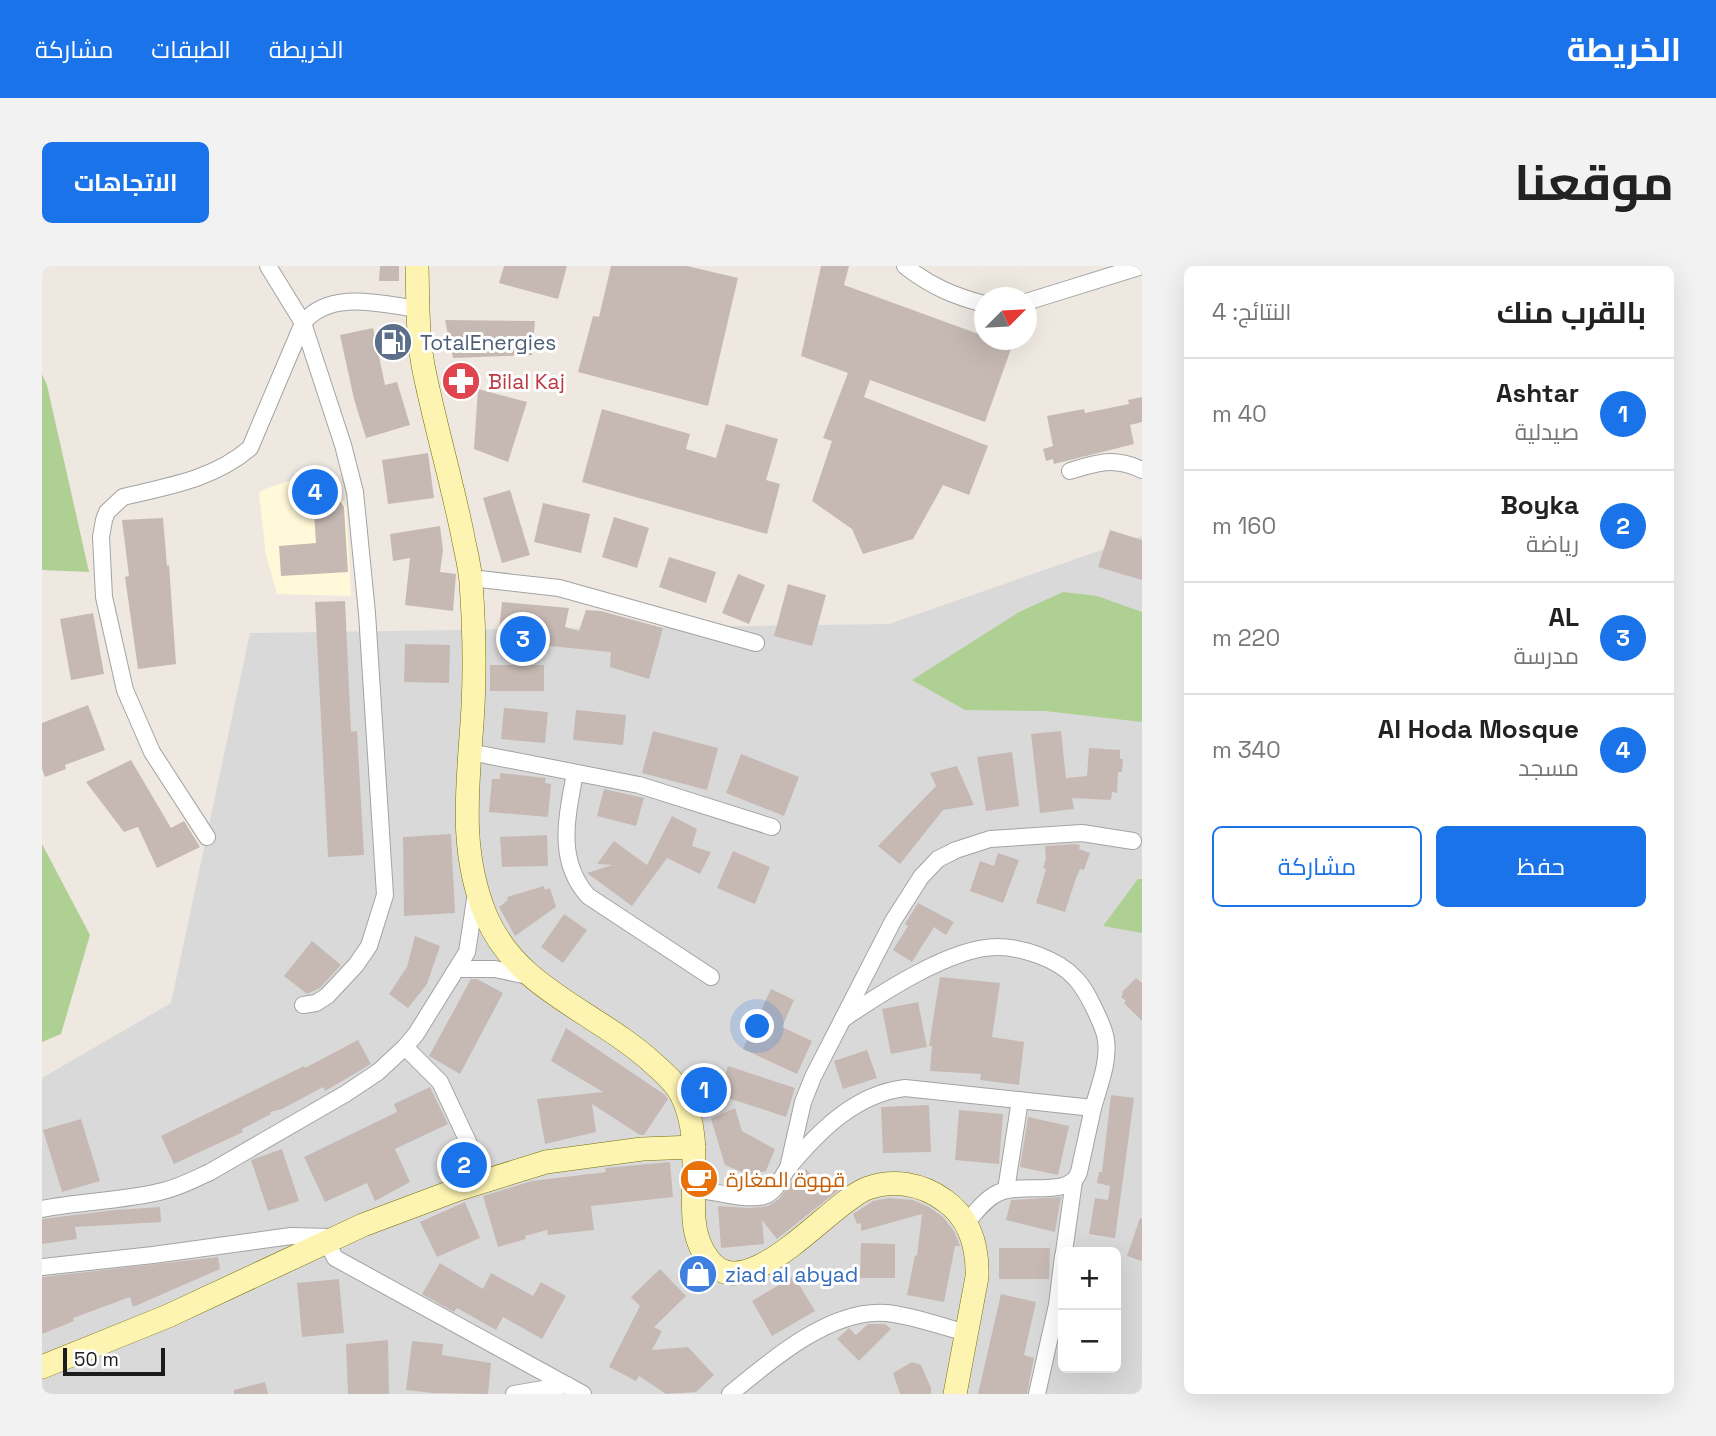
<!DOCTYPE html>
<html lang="ar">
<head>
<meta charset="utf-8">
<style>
	:root { --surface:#fff; --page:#f2f2f2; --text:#222; --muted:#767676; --line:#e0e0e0; --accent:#1a73e8 }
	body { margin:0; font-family:"Space Grotesk",Cairo,sans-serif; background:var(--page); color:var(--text); direction:rtl }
	.controls { position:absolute; right:21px; bottom:21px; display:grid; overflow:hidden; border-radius:10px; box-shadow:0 7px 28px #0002 }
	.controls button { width:63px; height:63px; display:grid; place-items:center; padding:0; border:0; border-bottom:2px solid var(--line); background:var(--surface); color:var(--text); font:35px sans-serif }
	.compass { position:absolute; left:932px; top:21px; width:63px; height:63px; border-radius:50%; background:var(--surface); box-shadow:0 7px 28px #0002; rotate:66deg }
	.scale { position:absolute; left:21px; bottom:18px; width:102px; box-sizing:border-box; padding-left:7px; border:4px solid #1c1c1c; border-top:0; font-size:19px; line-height:24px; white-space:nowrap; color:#1c1c1c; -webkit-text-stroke:5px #fff; paint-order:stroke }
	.you { position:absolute; left:716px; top:761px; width:24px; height:24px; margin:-18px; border:5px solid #fff; border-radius:50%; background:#1a73e8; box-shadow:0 0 0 10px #1a73e833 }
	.badge { display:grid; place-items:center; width:46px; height:46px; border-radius:50%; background:var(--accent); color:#fff; font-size:23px; font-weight:700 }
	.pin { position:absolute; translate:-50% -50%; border:4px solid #fff; box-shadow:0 2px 7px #0006 }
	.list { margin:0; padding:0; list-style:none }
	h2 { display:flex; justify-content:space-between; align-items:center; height:91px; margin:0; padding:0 28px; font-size:30px }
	h2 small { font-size:23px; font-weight:400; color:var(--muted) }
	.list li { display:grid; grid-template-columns:46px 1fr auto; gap:21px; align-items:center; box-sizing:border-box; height:112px; padding:0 28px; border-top:2px solid var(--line) }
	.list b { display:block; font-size:26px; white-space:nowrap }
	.list p { margin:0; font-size:23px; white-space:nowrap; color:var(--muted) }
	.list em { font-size:23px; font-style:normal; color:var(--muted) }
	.actions { display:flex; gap:14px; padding:21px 28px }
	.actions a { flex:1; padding:16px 0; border:2px solid var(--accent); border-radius:10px; text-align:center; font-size:24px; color:var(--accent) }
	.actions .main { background:var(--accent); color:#fff }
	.map { position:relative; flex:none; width:1100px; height:1128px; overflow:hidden; direction:ltr; border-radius:10px }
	header { display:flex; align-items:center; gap:42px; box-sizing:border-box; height:98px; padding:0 35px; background:var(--accent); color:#fff }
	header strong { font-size:33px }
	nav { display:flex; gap:38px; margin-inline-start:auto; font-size:24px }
	.intro { display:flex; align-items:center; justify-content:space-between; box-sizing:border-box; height:168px; padding:0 42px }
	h1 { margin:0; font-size:49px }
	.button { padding:18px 32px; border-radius:10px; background:var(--accent); color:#fff; font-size:24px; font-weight:700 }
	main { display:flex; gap:42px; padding:0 42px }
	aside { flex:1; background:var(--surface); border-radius:10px; box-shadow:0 7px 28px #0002 }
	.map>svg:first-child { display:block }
	.residential { fill:#dad9d9; fill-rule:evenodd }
	.education { fill:#fff9d9 }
	.forest { fill:#afd093 }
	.building { fill:#c6b9b4 }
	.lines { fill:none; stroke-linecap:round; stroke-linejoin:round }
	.street-casing { stroke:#a3a3a3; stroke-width:18 }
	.secondary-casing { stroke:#767000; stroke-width:24 }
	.street { stroke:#fff; stroke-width:16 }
	.secondary { stroke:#fdf4b1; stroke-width:23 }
	.labels { text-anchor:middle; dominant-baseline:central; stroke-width:6; stroke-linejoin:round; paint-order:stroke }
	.service-label { font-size:21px; fill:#4e5e75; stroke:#fff; text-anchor:start }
	.health-label { font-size:21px; fill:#be3a42; stroke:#fff; text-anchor:start }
	.food-label { font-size:21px; fill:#c56008; stroke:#fff; text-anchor:start }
	.shop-label { font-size:21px; fill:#366cbe; stroke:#fff; text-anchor:start }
</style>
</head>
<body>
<header>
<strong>الخريطة</strong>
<nav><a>الخريطة</a><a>الطبقات</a><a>مشاركة</a></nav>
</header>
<div class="intro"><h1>موقعنا</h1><a class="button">الاتجاهات</a></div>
<main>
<aside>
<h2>بالقرب منك<small>النتائج: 4</small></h2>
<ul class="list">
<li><span class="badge">1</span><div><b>Ashtar</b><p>صيدلية</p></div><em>40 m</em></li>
<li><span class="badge">2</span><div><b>Boyka</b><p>رياضة</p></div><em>160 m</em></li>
<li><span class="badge">3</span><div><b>AL</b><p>مدرسة</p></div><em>220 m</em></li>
<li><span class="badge">4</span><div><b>Al Hoda Mosque</b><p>مسجد</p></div><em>340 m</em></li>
</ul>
<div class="actions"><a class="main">حفظ</a><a>مشاركة</a></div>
</aside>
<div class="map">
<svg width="1100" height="1128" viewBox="0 0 1100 1128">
	<rect width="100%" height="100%" fill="#eee8e1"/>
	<!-- residential -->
	<path class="residential" d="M1100,270V1128H0V812L129,737L208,367L847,358ZM1021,986H1074V1102H1021Z"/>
	<!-- education -->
	<path class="education" d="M282,203L304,241L309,330L235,328L224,289L217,227L223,223Z"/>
	<!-- forest -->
	<g class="forest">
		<path d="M0,108L5,119L47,306L0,304Z"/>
		<path d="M1021,326L1055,330L1100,346V456L1003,445L923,444L870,414L977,346Z"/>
		<path d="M0,578L48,669L19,768L0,776Z"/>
		<path d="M1096,613H1100V667L1061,660Z"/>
	</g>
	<!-- building -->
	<g class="building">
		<path d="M338,0H357V15H337Z"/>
		<path d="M462,0H525L516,33L457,17Z"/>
		<path d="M569,0H645L696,12L666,140L536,106L551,50L557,51Z"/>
		<path d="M779,0H807L802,19L942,70V74H952L970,80L943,156L828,114L822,131L946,180L927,229L901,219L871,273L821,288L810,263L770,235L790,175L781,172L806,107L759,90Z"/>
		<path d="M403,54L493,55L490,89L411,92Z"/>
		<path d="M331,62L343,119L355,116L368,159L324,172L312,133L298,69Z"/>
		<path d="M436,123L485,136L466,196L432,183Z"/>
		<path d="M1100,131V156L1088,159L1092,178L1012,198L1011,193L1004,195L1001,183L1011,180L1005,150L1042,143L1043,147L1087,138L1086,134Z"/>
		<path d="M560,143L648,168L644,183L674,192L684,158L736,173L724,214L738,218L725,268L540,216Z"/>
		<path d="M386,187L392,232L346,238L340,194Z"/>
		<path d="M279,207L302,241L306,306L239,310L237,280L274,277L272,247H263L253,233L255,218L261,212Z"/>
		<path d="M468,224L488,289L460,297L441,232Z"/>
		<path d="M501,237L548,248L539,287L492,276Z"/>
		<path d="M572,251L607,262L595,302L560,291Z"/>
		<path d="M121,252L125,300L127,299L134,398L96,403L83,311L87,310L80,254Z"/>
		<path d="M398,260L401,284L398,306L414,308L411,345L363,339L368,292L351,295L348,268Z"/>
		<path d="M1068,264L1100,274V314L1056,301Z"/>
		<path d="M627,291L674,306L664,337L617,321Z"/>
		<path d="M696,308L723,319L707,358L680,347Z"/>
		<path d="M746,318L784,329L770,380L732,370Z"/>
		<path d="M303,335L309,466L315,465L322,589L286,591L273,336Z"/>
		<path d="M460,336L527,342L523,361L537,365L544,344L559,345L621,362L607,413L568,401L569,386L456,375Z"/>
		<path d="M51,347L62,408L29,414L18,353Z"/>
		<path d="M363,378L408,379L407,417L362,416Z"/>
		<rect x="448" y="399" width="54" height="26"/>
		<path d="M46,439L63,484L23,499L24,503L3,511L0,503V457Z"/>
		<path d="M462,442L506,446L503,477L459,473Z"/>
		<path d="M534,444L584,449L581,479L531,474Z"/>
		<path d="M611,465L676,482L665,524L600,507Z"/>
		<path d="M1019,465L1024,512L1045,510L1047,482L1078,484V493H1081L1080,506H1076L1075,527L1070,526L1069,534L1030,532L1032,543L998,547L989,468Z"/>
		<path d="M970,486L977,540L944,545L935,491Z"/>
		<path d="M699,488L757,511L742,550L684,527Z"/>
		<path d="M89,494L129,562L142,555L158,581L115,602L96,561L82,566L44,516Z"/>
		<path d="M915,500L932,539L901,544L858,598L836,580L894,520L888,507Z"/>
		<path d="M458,507L504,512L503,517L509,518L506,551L447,546L450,513H458Z"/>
		<path d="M562,523L602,532L594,560L555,550Z"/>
		<path d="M630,550L655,563L650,580L669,586L658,608L625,592L590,640L545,607L570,599L555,598L572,575L605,599Z"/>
		<path d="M409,568L413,647L362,650L361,571Z"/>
		<path d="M505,569L506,600L460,601L458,571Z"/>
		<path d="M1034,578L1038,579L1037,583L1048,587L1042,604L1038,603L1034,612L1023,646L994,637L1004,603L1001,602L1004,593L1003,580Z"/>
		<path d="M691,585L728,601L713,638L675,622Z"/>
		<path d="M956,587L977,594L961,637L928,625L938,595L952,600Z"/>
		<path d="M502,620L503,624L508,622L514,641L473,670L457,641L466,634L465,631Z"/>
		<path d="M876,637L912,656L904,669L892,661L870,696L851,684L866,660L863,658Z"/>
		<path d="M522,648L545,664L521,697L499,681Z"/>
		<path d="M373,670L398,680L385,718L366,742L347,728L365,701Z"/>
		<path d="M270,675L299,699L278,722L265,728L242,710Z"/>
		<path d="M898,711L958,717L950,771L982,776L977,819L938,814L939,808L888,805L890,780H887Z"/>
		<path d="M1094,712L1100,717V755L1082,737L1084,735L1079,731L1081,728L1080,726Z"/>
		<path d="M429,713H435L461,727L418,808L387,790Z"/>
		<path d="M729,723L752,734L740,761L770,775L755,808L701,783Z"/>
		<path d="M876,736L885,781L849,788L840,743Z"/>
		<path d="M524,762L623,829L626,833L602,869H598L550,838L554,866L503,878L495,833L561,826L509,795Z"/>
		<path d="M316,774L329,798L283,825L281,821L240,843L228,846L229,848L200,863L201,866L132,898L119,870L262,800L263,802Z"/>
		<path d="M825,784L835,812L801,823L792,795Z"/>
		<path d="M686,800L753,822L744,851L677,829Z"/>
		<path d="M388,821L406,858L353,883L368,916L333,935L325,917L283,936L262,891L355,846L352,838Z"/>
		<path d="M1069,829L1092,832L1073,972L1047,968L1053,932L1066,934L1068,920L1055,917L1057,906H1060Z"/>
		<path d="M887,839L889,886L841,887L839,841Z"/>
		<path d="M693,842L700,865L733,883L724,905L707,909L683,899L669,853Z"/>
		<path d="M917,844L961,848L957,898L913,894Z"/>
		<path d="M986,851L1027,860L1016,909L978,901Z"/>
		<path d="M39,853L58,915L20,926L1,864Z"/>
		<path d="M240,883L257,935L226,945L209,894Z"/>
		<path d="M628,896L631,931L549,940L552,964L506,969L505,964L483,970L484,973L456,981L441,930L490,915L564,906L563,902Z"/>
		<path d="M764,903L779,920L788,912L798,923L735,973L720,954L722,978L679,982L676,940L707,942L726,940L737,933L751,914Z"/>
		<path d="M1019,931L1013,966L964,954L969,934Z"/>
		<path d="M847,932L871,934L887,941L901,951L912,965L918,980H913L902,1036L865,1029L873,989L875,990L880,948L819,965V957L815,958L811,948L831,935Z"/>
		<path d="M423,936L438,972L395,991L378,956Z"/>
		<path d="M118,941L119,956L33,961L35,973L0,978V953L73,944Z"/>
		<path d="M1098,952L1100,953V995L1085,990Z"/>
		<path d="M819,977L853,978V1012H818Z"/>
		<path d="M957,982H1008L1007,1013H957Z"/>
		<path d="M176,991L178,1003L91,1041L88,1031L31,1052L32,1055L0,1068V1011Z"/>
		<path d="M398,997L441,1023L449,1007L491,1030L499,1016L524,1030L500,1073L461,1051L454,1064L415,1042L412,1046L380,1028Z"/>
		<path d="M618,1003L644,1030L612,1061L620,1065L610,1084L646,1081L672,1109L654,1126L624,1128L597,1110L594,1115L567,1101L598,1040L589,1031Z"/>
		<path d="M752,1010L773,1045L730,1070L710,1035Z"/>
		<path d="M297,1013L302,1067L260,1071L255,1017Z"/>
		<path d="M959,1028L994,1036L982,1089L992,1092L985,1128H936Z"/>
		<path d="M826,1058H843L849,1063L817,1095L795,1073L807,1062L814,1069Z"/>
		<path d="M346,1074L347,1128H306L304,1078Z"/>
		<path d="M370,1075L401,1078L400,1089L449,1097L446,1128L391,1127L364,1124Z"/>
		<path d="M870,1096L879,1099L889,1122V1128H858L851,1107Z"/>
		<path d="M223,1116L226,1128H192V1124Z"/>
	</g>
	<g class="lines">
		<!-- street casing -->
		<g class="street-casing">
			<g id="street">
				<path d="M226,0L261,57L301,179L313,226L325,347L343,629L327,680L314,699L285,730L274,737L261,739"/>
				<path d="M863,0C888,20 912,30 942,38"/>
				<path d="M984,36L1100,0"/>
				<path d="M1028,205C1056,196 1073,191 1100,204"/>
				<path d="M429,312L517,322L714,377"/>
				<path d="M428,486L597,519L730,561"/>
				<path d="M533,507C525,551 514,594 546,630L669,711"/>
				<path d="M165,571L110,486L83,424L62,331L59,271L62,254L65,246L81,231C127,220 172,213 208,182L261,57C288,23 339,38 376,43"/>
				<path d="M416,703H453L486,710"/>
				<path d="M363,781L398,816L444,914"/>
				<path d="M746,902L761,836L771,811L851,655L879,611L896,593L914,584L948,573L1040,567L1091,575"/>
				<path d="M652,923C670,925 705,935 722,930C734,926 739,912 746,902C777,865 813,828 863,822L1051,842C1057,820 1067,797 1064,774C1063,764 1057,753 1053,744C1047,732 1042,721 1033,712C1016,693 980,681 955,681C909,681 838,728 801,753"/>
				<path d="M964,924L978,834"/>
				<path d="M0,943C40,935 82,935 121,925C138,921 153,913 168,906L303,828L336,806L363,781L374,768L425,686L434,627"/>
				<path d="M924,957C934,946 943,933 956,927C980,915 1028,933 1037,906L1051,842"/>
				<path d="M285,976L293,992L541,1128"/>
				<path d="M1022,986L1032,915"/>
				<path d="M0,1001L111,989L249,970L289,971"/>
				<path d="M472,1128L525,1119"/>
				<path d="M688,1128C729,1094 789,1042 845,1047C871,1050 899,1060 924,1067"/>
				<path d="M995,1128L1015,1039L1021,990"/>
			</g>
		</g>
		<!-- secondary casing -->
		<g class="secondary-casing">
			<g id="secondary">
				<path d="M375,0C376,36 375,74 383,109C394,162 409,213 420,266C423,283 428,300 429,316C432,357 433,400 431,441C427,514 415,580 444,650C475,724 556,746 612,798C622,807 634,817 640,830C659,868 649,914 652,953C653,967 658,983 667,994C705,1044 789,935 826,922C852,913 880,918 902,934C928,952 936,980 935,1011L913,1128"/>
				<path d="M0,1101L126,1050L321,959L417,923L504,896L600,883L652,881"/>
			</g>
		</g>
		<!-- street -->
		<use href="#street" class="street"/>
		<!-- secondary -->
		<use href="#secondary" class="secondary"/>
	</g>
	<!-- icons -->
	<defs>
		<g id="fuel-disc" transform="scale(2.0125)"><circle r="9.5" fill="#5c6f8a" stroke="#fff"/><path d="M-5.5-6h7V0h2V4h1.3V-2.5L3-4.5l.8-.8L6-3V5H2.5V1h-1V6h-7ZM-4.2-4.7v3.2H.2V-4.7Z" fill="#fff"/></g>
		<g id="pharmacy-disc" transform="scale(2.0125)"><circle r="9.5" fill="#e0444e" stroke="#fff"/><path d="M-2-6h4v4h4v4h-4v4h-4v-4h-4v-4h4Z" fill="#fff"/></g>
		<g id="cafe-disc" transform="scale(2.0125)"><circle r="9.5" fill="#e8710a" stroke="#fff"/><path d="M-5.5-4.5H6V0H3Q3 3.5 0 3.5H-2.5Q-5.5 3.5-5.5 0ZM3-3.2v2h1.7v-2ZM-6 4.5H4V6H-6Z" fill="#fff"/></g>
		<g id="shop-disc" transform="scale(2.0125)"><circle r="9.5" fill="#3f7fe0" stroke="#fff"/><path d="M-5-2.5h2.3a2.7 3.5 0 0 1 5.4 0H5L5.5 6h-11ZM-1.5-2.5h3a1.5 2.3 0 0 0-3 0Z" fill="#fff"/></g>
	</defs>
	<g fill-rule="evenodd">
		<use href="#fuel-disc" x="351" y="76"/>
		<use href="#pharmacy-disc" x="419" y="115"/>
		<use href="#cafe-disc" x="657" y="913"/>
		<use href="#shop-disc" x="656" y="1008"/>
	</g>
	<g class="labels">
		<!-- service labels -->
		<g class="service-label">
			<text x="378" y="76">TotalEnergies</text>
		</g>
		<!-- health labels -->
		<g class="health-label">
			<text x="446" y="115">Bilal Kaj</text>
		</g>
		<!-- food labels -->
		<g class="food-label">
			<text x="684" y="913">قهوة المغارة</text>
		</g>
		<!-- shop labels -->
		<g class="shop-label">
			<text x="683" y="1008">ziad al abyad</text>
		</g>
	</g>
</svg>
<div class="controls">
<button>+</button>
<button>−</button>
</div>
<svg class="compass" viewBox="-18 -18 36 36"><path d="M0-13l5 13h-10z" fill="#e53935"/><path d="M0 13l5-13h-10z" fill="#767676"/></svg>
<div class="scale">50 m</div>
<div class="you"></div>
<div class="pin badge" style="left:662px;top:824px">1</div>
<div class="pin badge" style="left:422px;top:899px">2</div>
<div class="pin badge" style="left:481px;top:373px">3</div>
<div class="pin badge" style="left:273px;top:226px">4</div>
</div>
</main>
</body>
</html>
